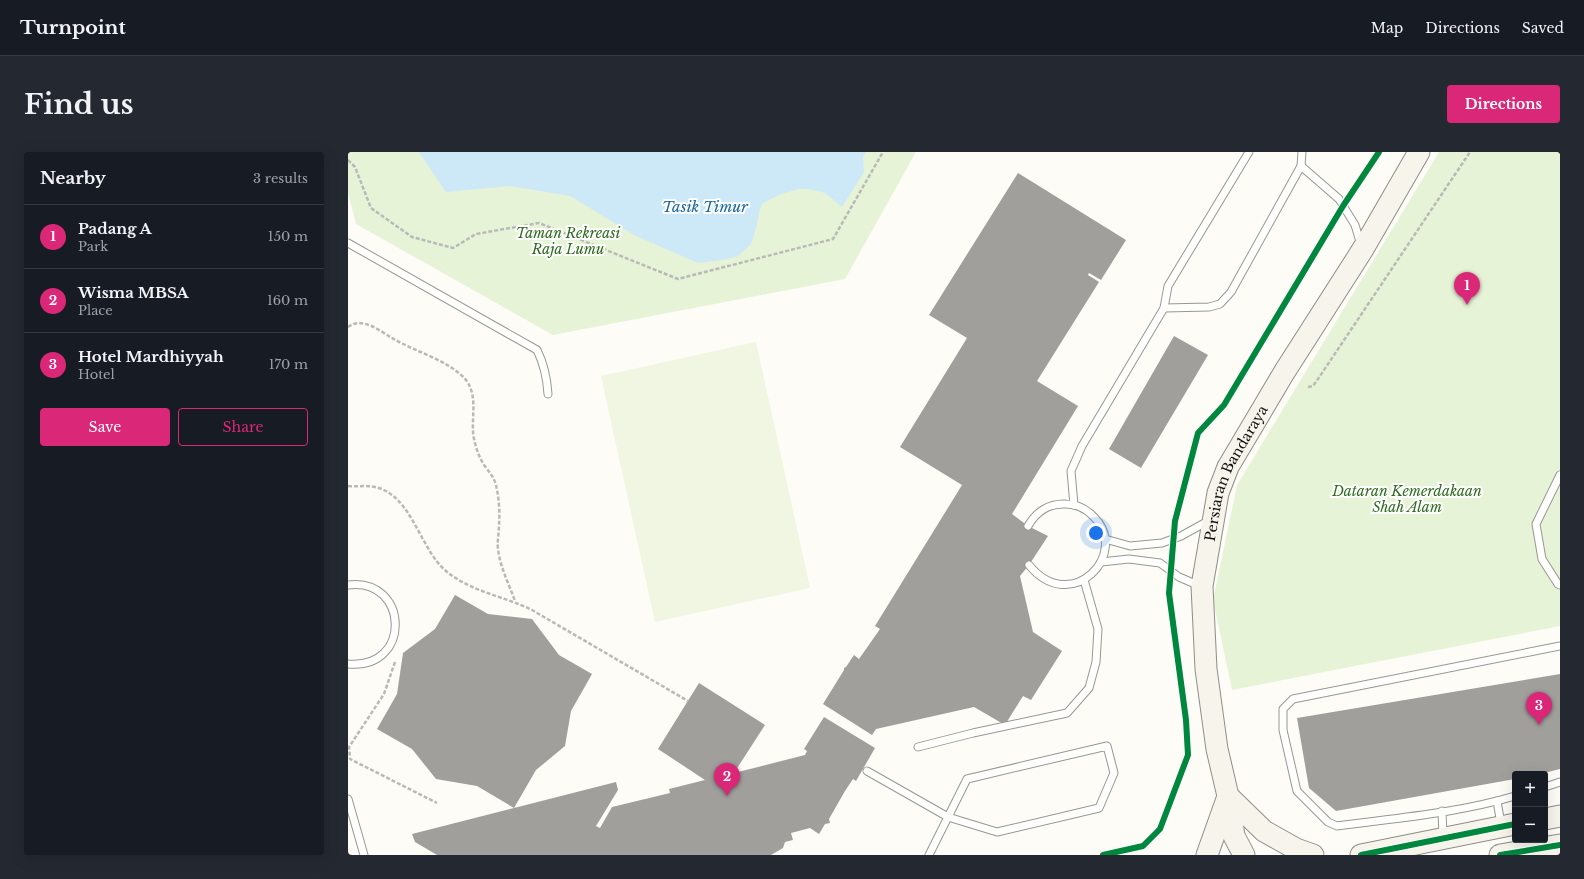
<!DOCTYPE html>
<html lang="en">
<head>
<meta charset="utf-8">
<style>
	:root { --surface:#171b24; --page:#242831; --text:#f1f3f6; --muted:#9ea1a6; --line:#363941; --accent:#db2777 }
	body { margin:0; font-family:"Libre Baskerville",serif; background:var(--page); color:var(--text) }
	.controls { position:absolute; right:12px; bottom:12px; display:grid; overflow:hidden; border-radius:4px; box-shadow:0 4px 16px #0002 }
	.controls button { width:36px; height:36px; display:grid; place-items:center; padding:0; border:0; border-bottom:1px solid var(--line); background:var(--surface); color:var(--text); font:20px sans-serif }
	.you { position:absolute; left:748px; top:381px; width:14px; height:14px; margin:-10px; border:3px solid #fff; border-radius:50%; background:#1a73e8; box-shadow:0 0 0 6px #1a73e833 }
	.badge { display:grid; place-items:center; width:26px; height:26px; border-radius:50%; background:var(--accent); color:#fff; font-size:13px; font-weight:700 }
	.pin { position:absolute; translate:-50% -33px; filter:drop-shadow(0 1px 2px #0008) }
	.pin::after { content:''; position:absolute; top:21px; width:14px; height:12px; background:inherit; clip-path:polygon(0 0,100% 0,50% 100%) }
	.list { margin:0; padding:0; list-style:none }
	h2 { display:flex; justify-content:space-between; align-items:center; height:52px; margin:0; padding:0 16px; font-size:17px }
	h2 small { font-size:13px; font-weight:400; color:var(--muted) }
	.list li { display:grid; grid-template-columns:26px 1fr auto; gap:12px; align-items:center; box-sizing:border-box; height:64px; padding:0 16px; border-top:1px solid var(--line) }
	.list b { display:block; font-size:15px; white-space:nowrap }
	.list p { margin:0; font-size:13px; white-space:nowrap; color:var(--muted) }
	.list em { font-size:13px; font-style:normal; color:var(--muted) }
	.actions { display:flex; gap:8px; padding:12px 16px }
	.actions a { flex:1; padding:9px 0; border:1px solid var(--accent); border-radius:4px; text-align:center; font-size:14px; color:var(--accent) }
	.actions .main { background:var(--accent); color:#fff }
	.map { position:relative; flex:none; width:1212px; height:703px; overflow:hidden; border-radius:4px }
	header { display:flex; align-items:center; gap:24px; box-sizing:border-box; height:56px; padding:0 20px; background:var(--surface); border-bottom:1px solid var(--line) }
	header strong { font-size:19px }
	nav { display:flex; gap:22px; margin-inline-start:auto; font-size:14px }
	.intro { display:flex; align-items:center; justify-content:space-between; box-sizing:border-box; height:96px; padding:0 24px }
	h1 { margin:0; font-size:28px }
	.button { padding:10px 18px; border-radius:4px; background:var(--accent); color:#fff; font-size:14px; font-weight:700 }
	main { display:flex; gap:24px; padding:0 24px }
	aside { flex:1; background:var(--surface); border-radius:4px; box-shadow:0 4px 16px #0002 }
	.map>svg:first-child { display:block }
	.green { fill:#e7f3d7 }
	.pitch { fill:#f0f6e1 }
	.water { fill:#cde8f7 }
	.building { fill:#a19f9c }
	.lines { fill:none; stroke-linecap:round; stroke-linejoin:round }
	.service-casing { stroke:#979795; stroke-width:9 }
	.secondary-casing { stroke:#8e8d8b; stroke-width:23 }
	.path { stroke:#b9b9b8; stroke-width:2.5; stroke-dasharray:4 2; stroke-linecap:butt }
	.service { stroke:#fffffe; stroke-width:7 }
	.secondary { stroke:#f6f4eb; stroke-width:21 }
	.cycleway-casing { stroke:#fff; stroke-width:8 }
	.cycleway { stroke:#00873e; stroke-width:6 }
	.labels { text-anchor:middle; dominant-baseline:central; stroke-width:4; stroke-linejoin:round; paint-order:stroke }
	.park-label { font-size:14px; font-style:italic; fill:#2f6b1f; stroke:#fff }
	.street-label { font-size:14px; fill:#111; stroke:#fff }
	.water-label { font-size:15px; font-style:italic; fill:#1768a6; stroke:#fff }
</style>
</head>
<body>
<header>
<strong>Turnpoint</strong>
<nav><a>Map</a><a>Directions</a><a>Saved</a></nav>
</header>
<div class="intro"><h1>Find us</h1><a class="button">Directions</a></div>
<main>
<aside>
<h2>Nearby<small>3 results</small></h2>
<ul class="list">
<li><span class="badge">1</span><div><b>Padang A</b><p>Park</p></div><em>150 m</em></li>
<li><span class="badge">2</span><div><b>Wisma MBSA</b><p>Place</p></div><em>160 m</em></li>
<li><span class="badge">3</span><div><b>Hotel Mardhiyyah</b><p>Hotel</p></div><em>170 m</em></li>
</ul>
<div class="actions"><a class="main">Save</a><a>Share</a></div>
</aside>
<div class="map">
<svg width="1212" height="703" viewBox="0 0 1212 703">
	<rect width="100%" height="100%" fill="#fdfcf7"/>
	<!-- green -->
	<g class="green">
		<path d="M0,0H568L497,127L205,183L8,72L0,41Z"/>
		<path d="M1091,0H1212V474L884,538L865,448L889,333Z"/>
	</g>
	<!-- pitch -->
	<path class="pitch" d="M408,190L462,436L307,470L253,224Z"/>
	<!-- water -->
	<path class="water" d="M71,0H518L515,5L516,20L494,55L477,41L460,37H451L433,42L415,51L412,57L408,76L403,92L390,104L375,108L350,111L288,84L222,44L162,34L98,40Z"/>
	<!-- building -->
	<g class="building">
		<path d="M670,21L778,88L753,128L741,121L740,123L751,130L689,229L730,254L664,362L680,374L700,384L681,413L672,424L685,480L714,499L683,548L675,544L657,573L626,555L528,577L524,583L475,552L496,518V516L498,515L506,503L511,507L532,477L527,474L614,333L552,295L619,186L581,163Z"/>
		<path d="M826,184L860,203L793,316L761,297Z"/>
		<path d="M107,443L140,462L184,467L211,503L244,522L223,559L217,594L188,618L166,656L268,630L270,638L248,674L252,676L264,655L322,641L321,637L357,628L310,597L351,531L417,573L386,621L457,603L459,599L456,597L476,565L527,596L508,629L505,627L497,639L481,667L482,671L477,672L471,682L462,676L443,681L445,688L437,690L435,696L423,703H89L67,690L64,682L166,656L129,634L88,627L64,597L29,577L49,542L55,501L87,477Z"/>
		<path d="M1212,522V617L1192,622H1167V627L988,659L961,636L949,566Z"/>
	</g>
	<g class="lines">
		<!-- service casing -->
		<g class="service-casing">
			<g id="service">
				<path d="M953,14L991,47L1007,73L1013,93"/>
				<path d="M0,91L189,198C196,212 199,226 200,242"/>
				<path d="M816,156L861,155L872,152L883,140L953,14L954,0"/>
				<path d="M1212,323L1188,372L1194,407L1210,432L1212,433"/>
				<path d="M726,353L723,319L734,294L816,156L820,134L901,0"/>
				<path d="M680,374C688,360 701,351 718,352C728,352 738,357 745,364C784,401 723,465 681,413"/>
				<path d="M757,387L782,394L814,391L833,384L862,368"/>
				<path d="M753,410L781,407L812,411L831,425L852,434"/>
				<path d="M0,433C61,425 65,518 0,512"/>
				<path d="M570,595L625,581L719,561L741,536L748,510L750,477L736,428"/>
				<path d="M519,619L600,665L649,680L751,656L766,621L759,594L619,627L581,703"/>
				<path d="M1197,635L1212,630"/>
				<path d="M1167,644C1110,661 1048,666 989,674L980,670L949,639L935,578V557L945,547L1212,494"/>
				<path d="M0,647L16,703"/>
				<path d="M1149,649L1153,672"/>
				<path d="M1094,659L1095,685"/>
			</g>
		</g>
		<!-- secondary casing -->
		<g class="secondary-casing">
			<g id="secondary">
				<path d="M880,644L916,679L948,697L965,703"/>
				<path d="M1197,667L1212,664"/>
				<path d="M859,703L879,647"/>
				<path id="s1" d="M896,703L886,684L880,644L869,597L858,517L854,434L870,341L880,315L937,219L1015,97L1071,0"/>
				<path d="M1013,703L1167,672"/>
				<path d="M1152,703L1212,693"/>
			</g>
		</g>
		<!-- path -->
		<g class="path">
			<path d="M0,8L7,15L23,56L64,85L105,96L128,82L191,71L330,127L485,87L535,0"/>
			<path d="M0,175C14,164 32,179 44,186C67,200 101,208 118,228C131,245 122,268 126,287C128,296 131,305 136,313C141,320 146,325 148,333C151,346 152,360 151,373C151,381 149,389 150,397C152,415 161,432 167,449"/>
			<path d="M960,235L965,234L970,227L1122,0"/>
			<path d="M0,334C9,335 18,333 27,335C64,343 71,396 98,419C123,440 156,444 184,458L340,549"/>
			<path d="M47,510L36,542L1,595L2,607L89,651"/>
		</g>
		<!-- service -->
		<use href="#service" class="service"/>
		<!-- secondary -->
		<use href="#secondary" class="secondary"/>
		<!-- cycleway casing -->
		<g class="cycleway-casing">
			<g id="cycleway">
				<path d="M755,703L795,694L812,677L840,603L838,568L821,441L827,369L850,281L876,253L995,54L1031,0"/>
				<path d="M1013,703L1167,672"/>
				<path d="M1152,703L1212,693"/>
			</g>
		</g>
		<!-- cycleway -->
		<use href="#cycleway" class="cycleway"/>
	</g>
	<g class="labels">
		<!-- park labels -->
		<g class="park-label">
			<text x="220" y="81">Taman Rekreasi<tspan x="220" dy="16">Raja Lumu</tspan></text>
			<text x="1059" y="339">Dataran Kemerdakaan<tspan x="1059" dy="16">Shah Alam</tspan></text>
		</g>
		<!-- street labels -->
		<g class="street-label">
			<text stroke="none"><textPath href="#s1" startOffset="393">Persiaran Bandaraya</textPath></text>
		</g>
		<!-- water labels -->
		<g class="water-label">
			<text x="357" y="54">Tasik Timur</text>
		</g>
	</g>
</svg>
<div class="controls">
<button>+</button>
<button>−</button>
</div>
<div class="you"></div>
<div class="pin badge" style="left:1119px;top:153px">1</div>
<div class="pin badge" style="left:379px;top:644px">2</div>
<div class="pin badge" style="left:1191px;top:573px">3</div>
</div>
</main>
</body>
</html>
